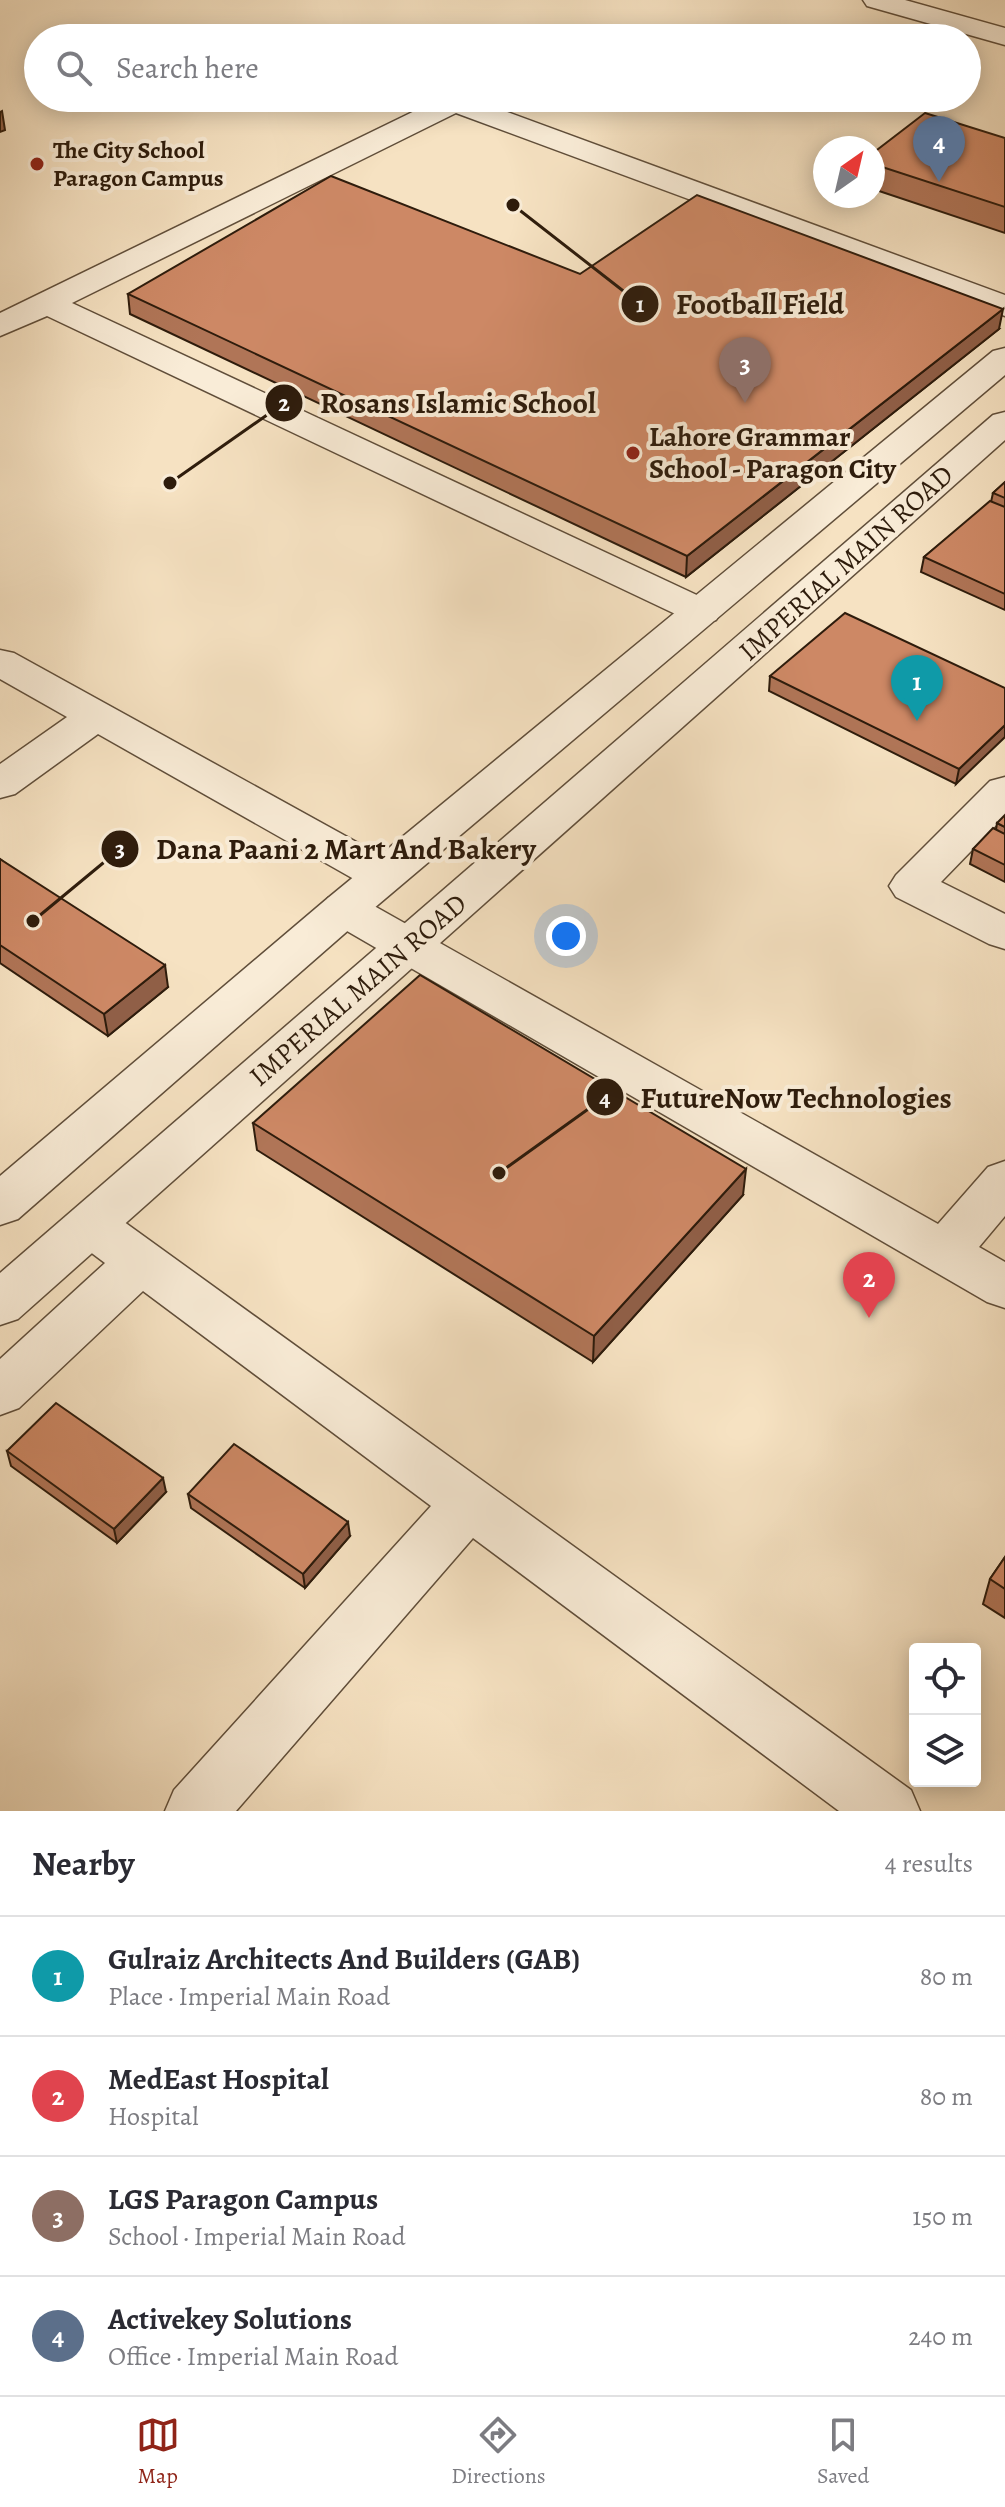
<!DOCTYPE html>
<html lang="en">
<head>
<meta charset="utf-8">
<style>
	:root { --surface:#fff; --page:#f7f7f7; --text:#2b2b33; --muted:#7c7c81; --line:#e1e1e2; --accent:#8f2418 }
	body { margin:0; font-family:Alegreya,serif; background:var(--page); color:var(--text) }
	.controls { position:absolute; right:24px; bottom:24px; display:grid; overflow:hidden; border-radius:8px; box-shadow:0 4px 20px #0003 }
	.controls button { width:72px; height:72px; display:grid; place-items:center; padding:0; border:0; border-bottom:2px solid var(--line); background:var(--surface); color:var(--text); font:40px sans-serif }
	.compass { position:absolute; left:813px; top:136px; width:72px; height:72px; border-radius:50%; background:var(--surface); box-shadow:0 4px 20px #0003; rotate:34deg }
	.you { position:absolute; left:566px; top:936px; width:28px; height:28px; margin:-20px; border:6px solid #fff; border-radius:50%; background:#1a73e8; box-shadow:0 0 0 12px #1a73e833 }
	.badge { display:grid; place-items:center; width:52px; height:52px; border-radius:50%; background:var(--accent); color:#fff; font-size:26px; font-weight:700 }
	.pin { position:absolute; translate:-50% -66px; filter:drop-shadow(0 2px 4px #0008) }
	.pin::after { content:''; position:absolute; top:42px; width:28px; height:24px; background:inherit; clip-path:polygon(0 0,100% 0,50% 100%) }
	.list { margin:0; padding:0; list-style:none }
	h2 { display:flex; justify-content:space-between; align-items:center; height:104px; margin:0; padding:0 32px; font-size:34px }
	h2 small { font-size:26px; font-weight:400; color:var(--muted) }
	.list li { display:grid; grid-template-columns:52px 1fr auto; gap:24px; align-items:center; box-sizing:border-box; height:120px; padding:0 32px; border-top:2px solid var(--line) }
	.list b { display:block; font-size:30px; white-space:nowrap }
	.list p { margin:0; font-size:26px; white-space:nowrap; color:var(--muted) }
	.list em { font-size:26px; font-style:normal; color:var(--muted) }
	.icon { flex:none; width:44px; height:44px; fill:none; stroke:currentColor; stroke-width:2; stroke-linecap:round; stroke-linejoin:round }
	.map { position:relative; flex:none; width:1005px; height:1811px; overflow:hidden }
	.search { position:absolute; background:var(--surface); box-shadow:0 4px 20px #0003; left:24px; right:24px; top:24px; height:88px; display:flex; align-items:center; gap:20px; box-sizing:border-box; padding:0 28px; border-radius:44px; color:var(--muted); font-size:30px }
	.sheet { height:584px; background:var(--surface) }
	nav { display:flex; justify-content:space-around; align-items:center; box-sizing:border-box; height:112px; border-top:2px solid var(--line); background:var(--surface); font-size:22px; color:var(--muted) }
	nav a { display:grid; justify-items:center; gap:4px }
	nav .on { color:var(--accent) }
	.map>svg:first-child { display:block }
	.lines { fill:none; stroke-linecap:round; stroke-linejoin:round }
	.minor-casing { stroke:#604e3a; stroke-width:3 }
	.tertiary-casing { stroke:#604e3a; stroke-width:3 }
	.minor { fill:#f9ecd7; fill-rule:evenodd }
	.tertiary { fill:#f9ecd7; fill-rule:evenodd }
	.wall { fill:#b07557; stroke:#2e1c0c; stroke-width:2 }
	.shaded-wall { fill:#905f47; stroke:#2e1c0c; stroke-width:2 }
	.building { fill:#cd8865; stroke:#2e1c0c; stroke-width:2 }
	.poi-dot { fill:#8f2418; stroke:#f9ecd7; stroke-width:3 }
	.labels { text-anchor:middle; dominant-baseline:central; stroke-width:8; stroke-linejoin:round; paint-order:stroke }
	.far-poi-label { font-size:24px; font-weight:bold; fill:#2e1c0c; stroke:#f9ecd7; text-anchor:start }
	.poi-label { font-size:28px; font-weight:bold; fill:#2e1c0c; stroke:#f9ecd7; text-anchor:start }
	.street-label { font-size:28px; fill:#2e1c0c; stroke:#f9ecd7 }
	.leader { fill:none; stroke:#2e1c0c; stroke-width:3 }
	.callout-dot { fill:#2e1c0c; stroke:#f9ecd7; stroke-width:3 }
	.mark-label { font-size:24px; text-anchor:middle; font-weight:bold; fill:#fff }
	.callout-label { font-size:30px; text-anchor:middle; font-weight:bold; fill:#2e1c0c; stroke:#f9ecd7; stroke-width:8; stroke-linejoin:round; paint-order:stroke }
</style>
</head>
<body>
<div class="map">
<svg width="1005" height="1811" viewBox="0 0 1005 1811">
	<rect width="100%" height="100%" fill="#f6e2c2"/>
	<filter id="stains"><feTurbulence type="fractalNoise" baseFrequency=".0025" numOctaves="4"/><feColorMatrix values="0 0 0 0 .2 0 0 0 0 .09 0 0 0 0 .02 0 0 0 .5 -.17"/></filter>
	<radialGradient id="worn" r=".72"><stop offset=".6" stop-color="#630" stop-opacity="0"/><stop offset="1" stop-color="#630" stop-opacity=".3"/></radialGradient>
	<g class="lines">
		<!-- minor casing -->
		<g class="minor-casing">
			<g id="minor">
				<path d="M863,0H905L1005,28V45L867,6Z"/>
				<path d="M428,98H469L1005,295V316L456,113L72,303L716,604L721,612L716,620L702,624L688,620L47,316L0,336V313L431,103Z"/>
				<path d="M0,650L14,653L398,865L405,876L398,887L383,891L368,887L98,734L15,794L0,798V764L67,717L0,679Z"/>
				<path d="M1005,777V816L941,882L1005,914V949L989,944L896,897L889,886L896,875L990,781Z"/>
				<path d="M344,893L360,898L938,1224L988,1167L1005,1161V1216L979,1247L1005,1262V1308L987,1302L328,920L322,909L328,898Z"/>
				<path d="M91,1205L109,1211L911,1790L920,1811H839L473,1538L236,1811H165L174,1790L431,1506L143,1291L19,1408L0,1415V1359L105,1263L73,1239L66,1225L73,1211Z"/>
			</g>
		</g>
		<!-- tertiary casing -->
		<g class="tertiary-casing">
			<g id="tertiary">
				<path d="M1005,348V375L360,920L18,1219L0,1225V1176L328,898L993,351Z"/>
				<path d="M1005,412V440L18,1319L0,1325V1273L993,415Z"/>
			</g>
		</g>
		<!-- minor -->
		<use href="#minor" class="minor"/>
		<!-- tertiary -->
		<use href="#tertiary" class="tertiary"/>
	</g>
	<!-- wall -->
	<g class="wall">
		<path d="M1005,138V233L873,189V153Z"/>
		<path d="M580,274L999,329L686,577L130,314L128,294Z"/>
		<path d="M1005,482V610L921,572L924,557L991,502L993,493Z"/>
		<path d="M770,676L1005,688L956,784L769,691Z"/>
		<path d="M997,823L1005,827V882L970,864L973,849L996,830Z"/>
		<path d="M0,859L168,987L108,1036L0,963Z"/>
		<path d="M253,1123L743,1195L593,1362L257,1150Z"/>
		<path d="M7,1451L166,1492L117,1543L11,1466Z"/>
		<path d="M188,1494L350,1536L305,1588L191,1508Z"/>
		<path d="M1005,1557V1618L983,1604L990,1579Z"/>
	</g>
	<!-- shaded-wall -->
	<g class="shaded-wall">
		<path d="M2,111L5,130L0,132V112Z"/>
		<path d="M1003,309L999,329L686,577L687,556Z"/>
		<path d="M1005,725V737L956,784L959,769Z"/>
		<path d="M165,965L168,987L108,1036L104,1014Z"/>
		<path d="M746,1169L743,1195L593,1362L594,1336Z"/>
		<path d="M163,1478L166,1492L117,1543L114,1529Z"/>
		<path d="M348,1522L350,1536L305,1588L303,1574Z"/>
	</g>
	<!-- building -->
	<g class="building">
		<path d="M925,113L1005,138V207L873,164V153Z"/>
		<path d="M331,176L580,274L697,195L1003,309L687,556L128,294Z"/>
		<path d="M1005,482V498L993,493Z"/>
		<path d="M990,501L1005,507V594L924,557Z"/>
		<path d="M845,613L1005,688V725L959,769L770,676Z"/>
		<path d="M1005,815V827L997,823Z"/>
		<path d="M993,828L1005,834V865L973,849Z"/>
		<path d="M0,859L165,965L104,1014L0,945Z"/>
		<path d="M420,975L746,1169L594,1336L253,1123Z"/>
		<path d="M56,1403L163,1478L114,1529L7,1451Z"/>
		<path d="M234,1444L348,1522L303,1574L188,1494Z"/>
		<path d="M1005,1557V1589L990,1579Z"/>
	</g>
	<!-- markers -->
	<g class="poi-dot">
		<circle cx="37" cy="164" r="8"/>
		<circle cx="633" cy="453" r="8"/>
	</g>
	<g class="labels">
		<!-- far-poi labels -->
		<g class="far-poi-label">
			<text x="53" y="150">The City School<tspan x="53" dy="28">Paragon Campus</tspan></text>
		</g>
		<!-- poi labels -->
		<g class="poi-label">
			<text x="649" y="437">Lahore Grammar<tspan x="649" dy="32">School - Paragon City</tspan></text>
		</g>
		<!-- street labels -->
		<g class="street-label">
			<text transform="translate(846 563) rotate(-42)">IMPERIAL MAIN ROAD</text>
			<text transform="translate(358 990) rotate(-41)">IMPERIAL MAIN ROAD</text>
		</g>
	</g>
	<!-- callouts -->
	<path class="leader" d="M513 205L640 304M170 483L284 403M33 921L120 849M499 1173L605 1097"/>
	<g class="callout-dot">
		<circle cx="513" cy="205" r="8"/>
		<circle cx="170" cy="483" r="8"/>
		<circle cx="33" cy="921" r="8"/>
		<circle cx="499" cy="1173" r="8"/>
		<circle cx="640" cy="304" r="20"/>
		<circle cx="284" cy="403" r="20"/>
		<circle cx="120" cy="849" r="20"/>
		<circle cx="605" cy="1097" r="20"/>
	</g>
	<g class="mark-label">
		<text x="640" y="312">1</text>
		<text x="284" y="411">2</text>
		<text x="120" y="857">3</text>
		<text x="605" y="1106">4</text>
	</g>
	<g class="callout-label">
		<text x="760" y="314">Football Field</text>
		<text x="458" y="413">Rosans Islamic School</text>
		<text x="346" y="859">Dana Paani 2 Mart And Bakery</text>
		<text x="796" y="1108">FutureNow Technologies</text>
	</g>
	<rect width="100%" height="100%" filter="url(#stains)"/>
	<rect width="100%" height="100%" fill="url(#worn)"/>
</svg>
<div class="controls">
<button><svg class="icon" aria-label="locate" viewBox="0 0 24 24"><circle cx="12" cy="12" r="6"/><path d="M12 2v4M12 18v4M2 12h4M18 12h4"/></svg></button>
<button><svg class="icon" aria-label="layers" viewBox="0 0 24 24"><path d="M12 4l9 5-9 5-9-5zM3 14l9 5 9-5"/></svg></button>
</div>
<svg class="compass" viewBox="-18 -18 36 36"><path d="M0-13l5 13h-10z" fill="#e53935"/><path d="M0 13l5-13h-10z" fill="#7c7c81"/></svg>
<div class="you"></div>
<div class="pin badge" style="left:917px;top:721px;background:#0f9aa8">1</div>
<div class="pin badge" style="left:869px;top:1318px;background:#e0444e">2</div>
<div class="pin badge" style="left:745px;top:403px;background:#8d6e63">3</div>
<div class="pin badge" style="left:939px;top:182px;background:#5c6f8a">4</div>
<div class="search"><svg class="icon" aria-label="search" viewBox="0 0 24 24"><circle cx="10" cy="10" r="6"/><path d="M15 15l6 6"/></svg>Search here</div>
</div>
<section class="sheet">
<h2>Nearby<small>4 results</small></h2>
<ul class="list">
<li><span class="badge" style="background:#0f9aa8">1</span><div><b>Gulraiz Architects And Builders (GAB)</b><p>Place · Imperial Main Road</p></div><em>80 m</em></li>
<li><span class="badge" style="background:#e0444e">2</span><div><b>MedEast Hospital</b><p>Hospital</p></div><em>80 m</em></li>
<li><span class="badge" style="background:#8d6e63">3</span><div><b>LGS Paragon Campus</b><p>School · Imperial Main Road</p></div><em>150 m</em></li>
<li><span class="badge" style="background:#5c6f8a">4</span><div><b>Activekey Solutions</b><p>Office · Imperial Main Road</p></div><em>240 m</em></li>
</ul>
</section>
<nav>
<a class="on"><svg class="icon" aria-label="map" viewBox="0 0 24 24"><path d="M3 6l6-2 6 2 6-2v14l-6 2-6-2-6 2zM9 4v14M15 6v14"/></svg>Map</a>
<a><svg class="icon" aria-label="directions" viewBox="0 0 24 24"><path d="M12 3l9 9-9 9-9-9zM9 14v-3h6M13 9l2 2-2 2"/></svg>Directions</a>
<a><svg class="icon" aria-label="saved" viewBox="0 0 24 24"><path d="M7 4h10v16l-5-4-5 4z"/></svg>Saved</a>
</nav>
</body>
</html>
